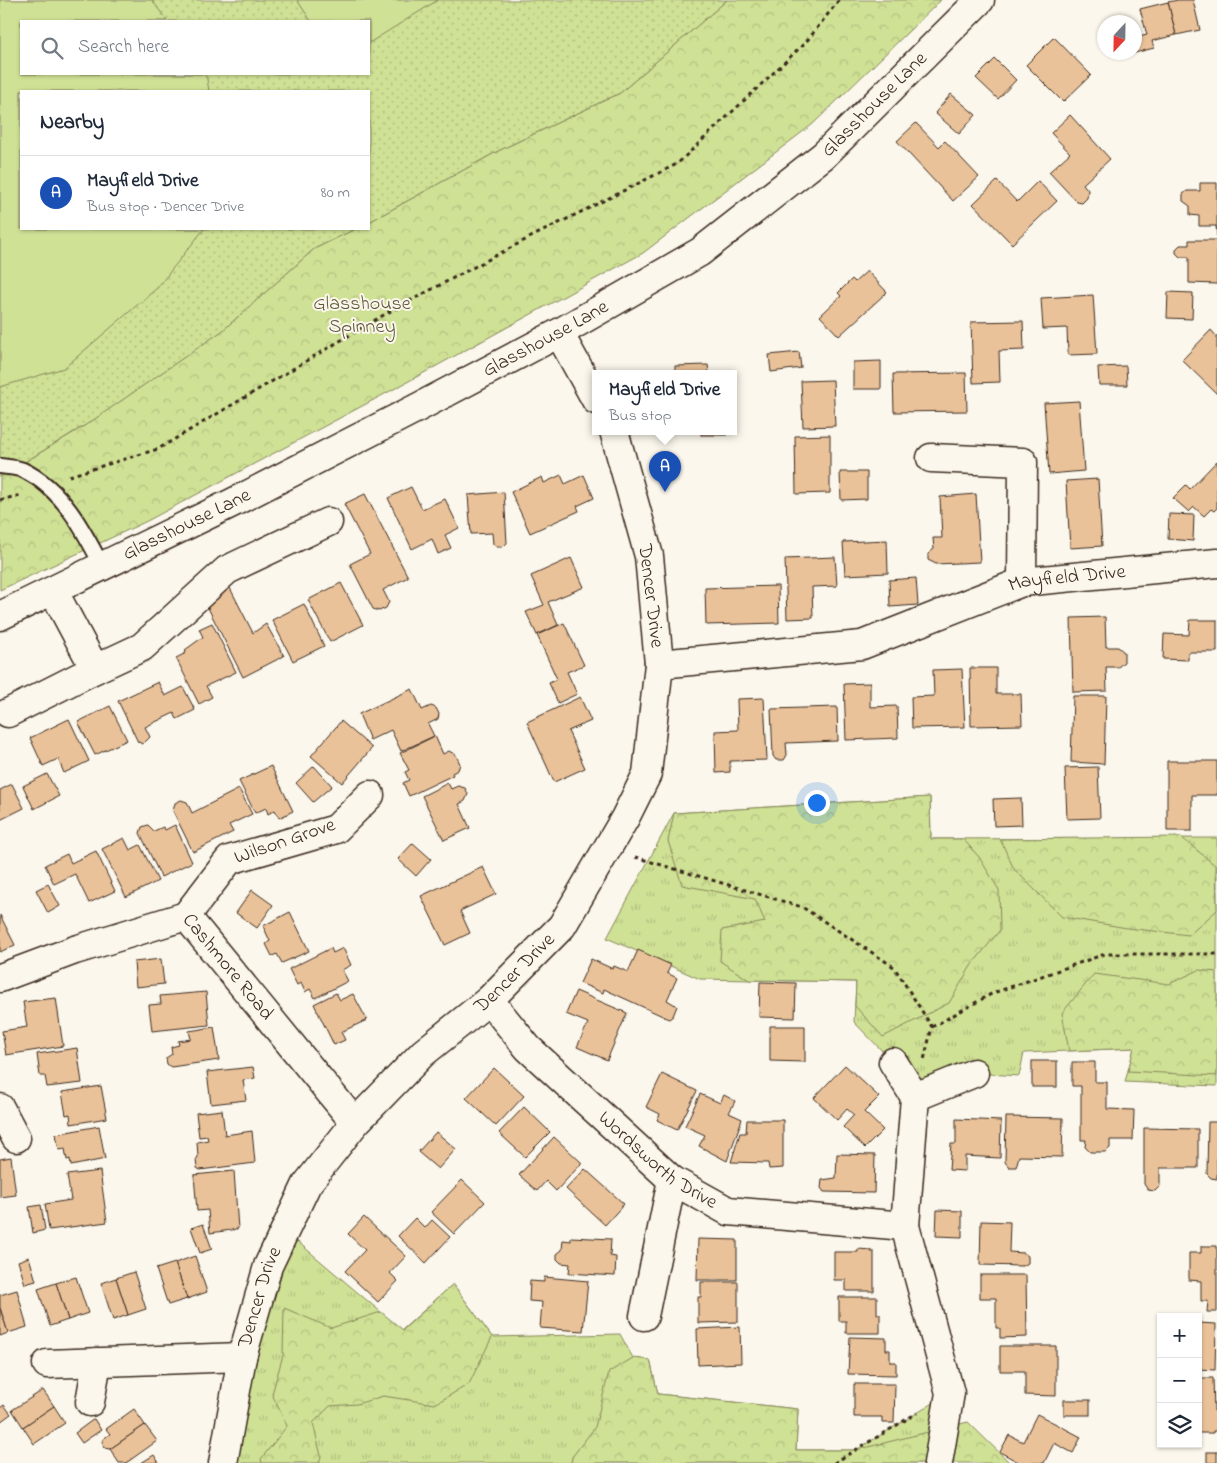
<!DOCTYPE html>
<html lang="en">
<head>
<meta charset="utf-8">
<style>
	:root { --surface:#fff; --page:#f6f6f7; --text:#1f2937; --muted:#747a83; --line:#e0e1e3; --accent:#c8321e }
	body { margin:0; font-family:"Indie Flower",sans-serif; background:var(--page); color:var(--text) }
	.controls { position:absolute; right:15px; bottom:15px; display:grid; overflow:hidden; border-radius:0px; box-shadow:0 1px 4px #0004 }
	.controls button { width:45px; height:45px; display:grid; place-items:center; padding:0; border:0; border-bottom:1px solid var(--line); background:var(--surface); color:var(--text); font:25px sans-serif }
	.compass { position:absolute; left:1097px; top:15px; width:45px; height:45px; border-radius:50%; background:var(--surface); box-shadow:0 1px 4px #0004; rotate:202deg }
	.you { position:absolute; left:816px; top:802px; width:18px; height:18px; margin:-12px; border:4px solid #fff; border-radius:50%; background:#1a73e8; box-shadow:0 0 0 8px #1a73e833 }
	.badge { display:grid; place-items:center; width:32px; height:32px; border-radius:50%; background:var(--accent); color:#fff; font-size:16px; font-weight:700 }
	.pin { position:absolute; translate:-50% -41px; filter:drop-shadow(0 1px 2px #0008) }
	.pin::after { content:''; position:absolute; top:26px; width:18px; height:15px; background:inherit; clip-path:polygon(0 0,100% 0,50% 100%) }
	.popup { position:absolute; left:592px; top:370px; width:145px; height:65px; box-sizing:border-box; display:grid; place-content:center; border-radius:0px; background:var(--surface); filter:drop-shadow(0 1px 4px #0005); font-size:16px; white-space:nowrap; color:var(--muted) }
	.popup b { font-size:19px; color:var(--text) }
	.popup::after { content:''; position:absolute; left:50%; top:100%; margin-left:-10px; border:10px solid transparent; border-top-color:var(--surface) }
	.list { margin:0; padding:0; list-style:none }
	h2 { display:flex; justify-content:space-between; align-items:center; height:65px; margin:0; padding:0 20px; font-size:21px }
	h2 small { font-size:16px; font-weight:400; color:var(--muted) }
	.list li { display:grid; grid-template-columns:32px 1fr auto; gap:15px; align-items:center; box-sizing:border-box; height:75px; padding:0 20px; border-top:1px solid var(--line) }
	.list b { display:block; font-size:19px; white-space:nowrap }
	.list p { margin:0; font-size:16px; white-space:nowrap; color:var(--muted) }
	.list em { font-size:16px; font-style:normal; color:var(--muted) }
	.icon { flex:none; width:28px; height:28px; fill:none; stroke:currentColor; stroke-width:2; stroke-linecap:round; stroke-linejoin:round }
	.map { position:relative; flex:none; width:1217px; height:1463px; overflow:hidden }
	.search { position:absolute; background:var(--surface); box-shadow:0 1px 4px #0004; left:20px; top:20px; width:350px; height:55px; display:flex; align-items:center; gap:12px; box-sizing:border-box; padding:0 18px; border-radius:0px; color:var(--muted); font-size:19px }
	.panel { position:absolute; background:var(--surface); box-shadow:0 1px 4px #0004; left:20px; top:90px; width:350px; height:140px; border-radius:0px }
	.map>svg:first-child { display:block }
	.grass { fill:url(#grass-tufts); stroke:#85865a }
	.forest { fill:url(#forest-crowns); stroke:#85865a }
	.park { fill:url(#park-dots); stroke:#85865a; fill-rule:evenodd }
	.garden { fill:#cfe195; stroke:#85865a }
	.building { fill:#eac29a; stroke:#3b2a1e }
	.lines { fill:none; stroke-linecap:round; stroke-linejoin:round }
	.lane-casing { stroke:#3b2a1e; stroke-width:18 }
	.street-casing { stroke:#3b2a1e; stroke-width:31 }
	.secondary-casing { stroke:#3b2a1e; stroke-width:31 }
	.path { stroke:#3b2a1e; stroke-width:3; stroke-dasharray:4 4; stroke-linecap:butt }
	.lane { stroke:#fbf7ec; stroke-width:14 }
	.street { stroke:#fbf7ec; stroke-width:28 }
	.secondary { stroke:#fbf7ec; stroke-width:28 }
	.labels { text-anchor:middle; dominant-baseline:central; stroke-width:4; stroke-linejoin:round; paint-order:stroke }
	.street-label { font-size:20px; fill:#3b2a1e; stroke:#fbf7ec }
	.park-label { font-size:20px; fill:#60583c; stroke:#fbf7ec }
</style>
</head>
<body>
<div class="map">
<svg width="1217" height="1463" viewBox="0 0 1217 1463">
	<defs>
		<pattern id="grass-tufts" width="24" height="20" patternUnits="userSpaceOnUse" patternTransform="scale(1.25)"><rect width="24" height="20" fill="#cfe195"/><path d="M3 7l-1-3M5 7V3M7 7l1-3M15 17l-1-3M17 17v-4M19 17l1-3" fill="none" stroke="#b3c180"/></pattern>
		<pattern id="forest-crowns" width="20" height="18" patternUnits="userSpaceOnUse" patternTransform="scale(1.25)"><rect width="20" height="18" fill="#cfe195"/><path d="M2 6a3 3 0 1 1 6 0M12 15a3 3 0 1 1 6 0" fill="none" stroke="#b3c180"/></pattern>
		<pattern id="park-dots" width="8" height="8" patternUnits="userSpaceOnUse" patternTransform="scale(1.25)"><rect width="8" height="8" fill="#cfe195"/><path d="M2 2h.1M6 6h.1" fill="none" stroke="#b3c180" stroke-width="1.8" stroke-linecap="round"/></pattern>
	</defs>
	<rect width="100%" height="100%" fill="#fbf7ec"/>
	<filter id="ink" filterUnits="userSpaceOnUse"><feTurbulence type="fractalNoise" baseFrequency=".02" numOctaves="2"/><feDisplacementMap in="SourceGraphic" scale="10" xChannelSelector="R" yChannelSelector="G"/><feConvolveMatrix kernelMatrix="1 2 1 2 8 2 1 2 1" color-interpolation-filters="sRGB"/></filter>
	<g filter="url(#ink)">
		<!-- grass -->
		<g class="grass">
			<path d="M930,797L931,839L1217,838V1086L1125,1082L1134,1048L1024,1053L1019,1076L974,1073L915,1097L893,1062L854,1022L856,982L700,979L607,938L674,813Z"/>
			<path d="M285,1231L402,1330L453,1284L492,1337L620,1334L633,1358L650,1360L658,1394L798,1409L796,1450H856L950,1393L938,1463H223Z"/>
		</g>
		<!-- forest -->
		<g class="forest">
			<path d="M727,0H941L813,124L643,253L409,381L147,521L0,590V477L81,428L222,331L314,249L355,229H369V222L498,151L620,93Z"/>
			<path d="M930,797L931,839H963L979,857L999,890L1000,930L971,966L949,1003L883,1037L855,1006L856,982L749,980L720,961L722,930L765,922L755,899L682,885L668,841L674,813Z"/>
			<path d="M1181,837L1216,866L1217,910L1189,935L1127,928L1062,917L1014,869L1000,839Z"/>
			<path d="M1199,970L1217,972V1076L1128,1071L1134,1048L1069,1051L1062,1013L1094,974L1169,984Z"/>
			<path d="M453,1284L492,1337L469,1384L435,1404L383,1396L357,1404L330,1406L313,1423L321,1456L319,1463H262L261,1459L287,1426L272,1394L283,1355L284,1308L331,1328L381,1312L403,1330Z"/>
			<path d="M633,1358L650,1360L658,1394L798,1409L796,1450H856L968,1422L1010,1463H571L572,1457L595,1427L609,1372Z"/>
		</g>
		<!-- park -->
		<path class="park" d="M0,0H727L620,93L498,151L369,222V91H21V229H355L314,249L222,331L92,421L0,477ZM21,21H369V74H21Z"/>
		<!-- garden -->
		<g class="garden">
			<path d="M0,0H152L167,21H21V74H204L207,79L209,91H21V229H204L157,288L64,368L0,387Z"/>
			<path d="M297,0H438L369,43V21H311Z"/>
		</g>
		<!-- building -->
		<g class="building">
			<path d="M1178,0H1193L1200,30L1176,35L1168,2Z"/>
			<path d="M1168,2L1176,35L1152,41L1154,48L1123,56L1122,52H1134V38L1147,35L1140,9Z"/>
			<path d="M1054,37L1091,75L1063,102L1026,65Z"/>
			<path d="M995,59L1016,80L998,99L976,78Z"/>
			<path d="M951,94L976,115L959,134L935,113Z"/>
			<path d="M1070,115L1110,159L1083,184L1088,190L1087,198L1082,203L1077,202L1049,172L1070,153L1051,133Z"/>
			<path d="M916,123L939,147L945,141L979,177L953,201L897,141Z"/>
			<path d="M997,181L1017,202L1038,181L1057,201L1012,244L973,204Z"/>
			<path d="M1200,183H1217V236L1216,226H1199V216L1190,215V206L1183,201V194L1187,191H1200Z"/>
			<path d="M1189,240H1217V284L1189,283V257H1180L1176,253V249L1180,245H1189Z"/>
			<path d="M867,271L887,292L839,336L820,316L841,296L838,293L852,279L855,282Z"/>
			<path d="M1168,292L1193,293L1192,319L1167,318Z"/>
			<path d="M1093,295L1097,354L1068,355L1067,328L1043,329L1041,298Z"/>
			<path d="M1023,321L1024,350L999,351L1000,382L973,383L971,322Z"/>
			<path d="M1211,330L1217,337V394L1182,360Z"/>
			<path d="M799,352L801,368L771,372L769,355Z"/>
			<path d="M881,361V389H853V362Z"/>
			<path d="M708,365L709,373H675V366Z"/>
			<path d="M1126,366L1127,385H1099L1098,367Z"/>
			<path d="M966,373L967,411L894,412L893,374Z"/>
			<path d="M833,380L835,426L803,427L801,381Z"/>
			<path d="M1079,401L1084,471L1049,474L1044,403Z"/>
			<rect x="701" y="431" width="26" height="4"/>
			<path d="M830,435V493L796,494L795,436Z"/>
			<path d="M1217,461V508L1214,511L1211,509L1204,516L1194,507L1189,512L1173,498L1186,485L1190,489Z"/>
			<path d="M840,472H867V499L841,500Z"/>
			<path d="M561,475L565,484L584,475L594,498L577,506L579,511L530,533L511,492L542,477L544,483Z"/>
			<path d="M1098,479L1102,546L1070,548L1066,481Z"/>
			<path d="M411,487L422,509L445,499L459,528L445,535L451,548L438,554L432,539L412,549L388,498Z"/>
			<path d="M504,492L507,543L503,547H497L493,544L492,533L471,534L468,495Z"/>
			<path d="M365,494L408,577L383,590L389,602L386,608L379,611L373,609L350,564L370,554L344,504Z"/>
			<path d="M976,494L980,562L936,564L928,560V554L934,549L933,538H942L940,497Z"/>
			<path d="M1169,514L1194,515L1193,541L1168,539Z"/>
			<path d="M887,540L888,573L845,575L843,542Z"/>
			<path d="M835,557L837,586L812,587L813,618L787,619L785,559Z"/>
			<path d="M571,558L584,587L548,602L558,625L537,635L526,612L544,605L531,576Z"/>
			<path d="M916,578L918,605L890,607L889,580Z"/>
			<path d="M341,583L363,625L330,642L308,600Z"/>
			<path d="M778,586L779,623L706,625L705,588Z"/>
			<path d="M230,588L253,633L266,624L284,656L243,677L204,600Z"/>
			<path d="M304,604L324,646L293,661L272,620Z"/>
			<path d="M1105,617L1106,647H1118L1124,652V662L1118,667H1106L1107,691L1073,692L1071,618Z"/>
			<path d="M1190,620H1217V652H1188V660L1163,659L1164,634L1189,635Z"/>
			<path d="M212,623L236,672L206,686L212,697L199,704L176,658L186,653L185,650L203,637L199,629Z"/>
			<path d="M564,623L584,665L567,672L577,694L558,703L549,683L557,679L537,635Z"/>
			<path d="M970,668H996V694H1021L1022,725L971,726Z"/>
			<path d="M962,669L965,727L912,728L911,697L934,696L933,670Z"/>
			<path d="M158,682L165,696L183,687L195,710L177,719L174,713L145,727L150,737L143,744L138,742L118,701Z"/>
			<path d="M870,683V707L897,706L898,738L846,740L844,684Z"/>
			<path d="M412,689L422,710L431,706L436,708L439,714L438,719L428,724L434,736L401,751L391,730L370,740L359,714Z"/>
			<path d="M1073,696H1106L1104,764L1071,762Z"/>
			<path d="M580,697L591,721L568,731L585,768L554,782L527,722Z"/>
			<path d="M764,698L767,760L730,761V772L716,773L715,731L738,730L737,699Z"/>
			<path d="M110,706L127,740L95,755L78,722Z"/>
			<path d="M837,707L838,741L786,743L787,755L784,760H776L773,756L771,709Z"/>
			<path d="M69,719L89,761L64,773L58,759L43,766L30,738Z"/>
			<path d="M341,721L372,748L342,783L311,756Z"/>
			<path d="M435,736L443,754L449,751L456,755L460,764L458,770L452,773L453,775L409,796L403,783L409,780L405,772L409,770L400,753Z"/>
			<path d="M1167,761H1217V795H1192V831H1167Z"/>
			<path d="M271,766L293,811L279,818L275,810L268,814L266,808L255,813L239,781Z"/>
			<path d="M314,766L332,786L313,802L296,783Z"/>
			<path d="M1098,767L1100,818L1067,819L1065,768Z"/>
			<path d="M47,774L59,796L34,809L23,786Z"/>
			<path d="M448,783L451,789L458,786L465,788L468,794L465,801L459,804L470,828L444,840L422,796Z"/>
			<path d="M12,784L24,808L0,820V790Z"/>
			<path d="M239,789L252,814L229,825L233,832L193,852L173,811L175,803L181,800L187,802L192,813Z"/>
			<path d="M1021,798L1022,825L994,826L993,799Z"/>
			<path d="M148,825L154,831L163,827L165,830L175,825L192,862L161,877L140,833L142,827Z"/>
			<path d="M124,838L130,850L140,845L158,881L126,897L102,849Z"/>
			<path d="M413,843L431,859L416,876L398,859Z"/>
			<path d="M96,851L115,891L89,903L75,874L54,884L45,865L67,854L71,863Z"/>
			<path d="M483,867L496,894L460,911L470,933L445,945L421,896Z"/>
			<path d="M48,884L60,906L48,913L36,890Z"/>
			<path d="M252,890L273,905L257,928L236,913Z"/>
			<path d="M290,912L309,951L282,963L277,954L272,956L266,944L270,941L263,926Z"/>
			<path d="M0,915L15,945L0,952Z"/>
			<path d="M331,948L333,953L343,948L351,965L342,970L348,981L315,998L310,989L305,992L301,983L297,985L289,969Z"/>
			<path d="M638,950L671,965L667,973L677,978L667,1000L677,1006L673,1016L669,1019L604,989L603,993L580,983L591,959L613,969L614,966L628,972Z"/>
			<path d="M161,959L164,984L136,987L134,962Z"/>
			<path d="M760,982L796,983L795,1018L759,1017Z"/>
			<path d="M576,991L627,1013L607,1060L577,1047L588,1023L566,1014Z"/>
			<path d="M206,992L209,1025L152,1031L149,1005L161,1004L160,996Z"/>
			<path d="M336,993L340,1000L353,994L367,1020L341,1032L345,1040L334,1045L314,1004Z"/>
			<path d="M56,998L63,1046L6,1055L2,1031L27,1027L23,1002Z"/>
			<path d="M770,1026H805V1062L770,1061Z"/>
			<path d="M214,1027L219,1060L171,1067L167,1064L166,1058L172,1054L171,1047L179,1045L178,1041L191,1039L189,1031Z"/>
			<path d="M77,1048L82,1083L47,1087L45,1076H40L37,1054Z"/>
			<rect x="1032" y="1061" width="25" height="26"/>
			<path d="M1072,1062H1095V1082H1107V1109L1134,1110L1133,1140H1110V1148L1105,1152H1090L1085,1147L1086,1140H1081V1086H1072Z"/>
			<path d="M845,1065L879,1097L864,1112L883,1130L865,1148L843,1127L854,1115L847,1109L837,1120L814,1098Z"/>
			<path d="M253,1067L255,1078L243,1080L246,1100L211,1104L207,1072Z"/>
			<path d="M494,1068L524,1096L496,1126L466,1098Z"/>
			<path d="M662,1074L697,1091L677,1130L657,1120L660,1114L646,1107Z"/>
			<path d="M101,1086L107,1118L71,1124L70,1114L66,1115L62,1092Z"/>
			<path d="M700,1094L720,1103L724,1095L735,1101L729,1113L742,1119L727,1161L699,1146L705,1135L685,1126Z"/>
			<path d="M524,1107L550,1132L525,1157L499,1133Z"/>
			<path d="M222,1110L225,1135L252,1131L255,1163L200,1170L197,1168L196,1160L198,1157L197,1142L208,1140L207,1136L199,1137L196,1113Z"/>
			<path d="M1006,1117L1063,1118L1062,1157L1019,1156L1016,1167H1009L1005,1162Z"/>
			<path d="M956,1119L1001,1121L1000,1158L965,1156V1171L949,1170L951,1144H956Z"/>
			<path d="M747,1120H783V1168L769,1169L768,1163L731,1162L740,1133H746Z"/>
			<path d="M1208,1122H1217V1179L1211,1178L1207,1174Z"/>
			<path d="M99,1126L105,1159L71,1166L70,1159L67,1160L65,1149L59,1150L56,1134Z"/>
			<path d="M1144,1128L1198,1129V1168H1160V1186L1155,1191L1148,1190L1144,1184Z"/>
			<path d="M436,1132L456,1149L438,1169L418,1152Z"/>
			<path d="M554,1137L582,1163L556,1191L546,1181L537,1191L519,1175Z"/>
			<path d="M837,1154L875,1155L874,1193L824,1192L821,1188L822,1180L836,1178Z"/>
			<path d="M11,1157L16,1195L0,1197V1159Z"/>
			<path d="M585,1169L624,1204L605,1225L566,1189Z"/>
			<path d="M100,1171L107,1222L49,1230L45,1204L71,1200L67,1175Z"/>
			<path d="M234,1171L238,1229L210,1233L208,1210L197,1211L194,1175Z"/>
			<path d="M462,1180L485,1202L454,1234L431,1212Z"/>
			<path d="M41,1205L45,1230L33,1233L29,1207Z"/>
			<path d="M937,1210L962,1211V1237L936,1236Z"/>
			<path d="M364,1217L406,1256L390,1273L398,1281L378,1302L345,1271L365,1250L348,1234Z"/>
			<path d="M415,1218L425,1228L432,1220L450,1237L426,1263L398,1236Z"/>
			<path d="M981,1221L1010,1222L1009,1252L1024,1253L1028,1256V1263L1023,1266L980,1265Z"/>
			<path d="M203,1224L212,1249L200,1253L191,1228Z"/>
			<path d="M571,1237L611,1239L610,1256L616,1257L615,1276L569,1273L570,1264L561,1263L557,1259V1254L562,1250L563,1240L571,1241Z"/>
			<path d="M698,1239L737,1240V1280H697Z"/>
			<path d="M1201,1246H1217V1312H1207L1208,1301H1201V1281L1189,1280V1253H1201Z"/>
			<path d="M858,1249L871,1250V1252H874V1291H846V1280H834V1252H858Z"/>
			<path d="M195,1256L207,1292L187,1299L175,1263Z"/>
			<path d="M29,1257L36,1281L25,1284L18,1261Z"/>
			<path d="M175,1263L187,1299L168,1305L156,1269Z"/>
			<path d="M134,1272L146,1309L128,1315L116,1278Z"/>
			<path d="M980,1275H1026L1027,1337L1000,1338V1328H996V1298H980Z"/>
			<path d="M76,1277L88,1313L68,1320L56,1283Z"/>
			<path d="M544,1277L588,1281L583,1331L540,1328L542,1302L529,1301L530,1281L544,1282Z"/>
			<path d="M116,1278L128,1315L113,1320L101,1283Z"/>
			<path d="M701,1282H738V1322L698,1323V1297H701Z"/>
			<path d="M56,1283L68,1320L50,1326L38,1289Z"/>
			<path d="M17,1290L27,1327L8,1333L0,1308V1295Z"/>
			<path d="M839,1297H877V1314H880V1333H846V1321H839Z"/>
			<path d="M0,1308L8,1333L0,1336Z"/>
			<path d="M1198,1323L1216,1324L1215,1370L1198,1369Z"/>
			<path d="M740,1327L741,1363L698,1365L697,1329Z"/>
			<path d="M850,1337L886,1338V1350H890V1362H896V1375L848,1374Z"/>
			<path d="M1000,1346H1056V1396L1025,1395V1371H1000Z"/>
			<path d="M1198,1378H1213L1214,1411H1217V1431H1213V1433H1198Z"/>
			<path d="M854,1384H895L894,1423H882V1417H854Z"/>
			<path d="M43,1390L54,1406L23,1427L12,1410Z"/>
			<rect x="1064" y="1400" width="26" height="15"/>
			<path d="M4,1405L11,1414L0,1422V1408Z"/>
			<path d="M54,1406L65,1423L34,1444L23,1427Z"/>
			<path d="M134,1409L145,1425L110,1449L105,1448L103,1444V1439L110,1434L106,1429Z"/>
			<path d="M1037,1414L1081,1437L1073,1453L1054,1443L1044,1463H1020L1000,1452L1009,1435L1023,1442Z"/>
			<path d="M94,1419L101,1430L82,1443L75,1433Z"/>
			<path d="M145,1425L157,1441L126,1463H119L110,1449Z"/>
			<rect x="1207" y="1452" width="10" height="11"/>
			<path d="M154,1455L159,1463H141Z"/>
		</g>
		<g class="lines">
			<!-- lane casing -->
			<g class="lane-casing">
				<path id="lane" d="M0,466C7,467 16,467 23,470C63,489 84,531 103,568"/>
			</g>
			<!-- street casing -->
			<g class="street-casing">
				<g id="street">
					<path d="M559,333L596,400"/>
					<path d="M931,458L1023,462L1022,582"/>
					<path d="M54,592L95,669L142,647L227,570L328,522"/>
					<path id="s1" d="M659,664L862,645L1022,582L1217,563"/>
					<path d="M8,713L95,669"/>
					<path d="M186,916L229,860L336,829L370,795"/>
					<path id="s2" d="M0,978L75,950L186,916L355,1123"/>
					<path id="s3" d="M489,1000L528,1048L672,1180L728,1211L905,1226L950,1393L938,1463"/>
					<path d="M893,1062L915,1097L905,1226"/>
					<path d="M915,1097L974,1073"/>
					<path d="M0,1108L16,1138"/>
					<path d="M644,1316L672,1180"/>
					<path d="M47,1364L242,1357"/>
					<path d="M90,1402L97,1362"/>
					<path id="s4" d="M223,1463L242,1357L268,1266L307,1184L355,1123L423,1053L489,1000L562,926L625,818L647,774L659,664L649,556L614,431"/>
				</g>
			</g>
			<!-- secondary casing -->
			<g class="secondary-casing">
				<g id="secondary">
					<path id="s5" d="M0,616L232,503L417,408L559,333L700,252L824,155L980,0"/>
				</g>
			</g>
			<!-- path -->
			<g class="path">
				<path d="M69,476L158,449L387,313L531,237L677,164L806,42L839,0"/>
				<path d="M0,500L21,495"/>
				<path d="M635,857L802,907L894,967L932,1027L924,1060"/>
				<path d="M932,1027L993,993L1105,954H1217"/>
				<path d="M834,1463L917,1413"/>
			</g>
			<!-- lane -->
			<use href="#lane" class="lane"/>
			<!-- street -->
			<use href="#street" class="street"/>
			<!-- secondary -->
			<use href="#secondary" class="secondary"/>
		</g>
	</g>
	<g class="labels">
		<!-- street labels -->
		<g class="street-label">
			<text stroke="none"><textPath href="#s5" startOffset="1018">Glasshouse Lane</textPath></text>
			<text stroke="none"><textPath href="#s5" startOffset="612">Glasshouse Lane</textPath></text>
			<text stroke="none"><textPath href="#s5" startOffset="208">Glasshouse Lane</textPath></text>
			<text stroke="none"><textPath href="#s1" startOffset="421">Mayfield Drive</textPath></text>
			<text transform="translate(650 596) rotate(83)">Dencer Drive</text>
			<text transform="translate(285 842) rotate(-19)">Wilson Grove</text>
			<text stroke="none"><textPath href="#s4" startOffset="590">Dencer Drive</textPath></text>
			<text stroke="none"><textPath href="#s2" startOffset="262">Cashmore Road</textPath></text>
			<text stroke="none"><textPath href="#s3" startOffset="234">Wordsworth Drive</textPath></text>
			<text stroke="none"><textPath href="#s4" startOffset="170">Dencer Drive</textPath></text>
		</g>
		<!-- park labels -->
		<g class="park-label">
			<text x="362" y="304">Glasshouse<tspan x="362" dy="23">Spinney</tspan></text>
		</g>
	</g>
</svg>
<div class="controls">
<button>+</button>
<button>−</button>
<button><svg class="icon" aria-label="layers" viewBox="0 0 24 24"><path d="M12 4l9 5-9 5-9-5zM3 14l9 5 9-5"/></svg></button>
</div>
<svg class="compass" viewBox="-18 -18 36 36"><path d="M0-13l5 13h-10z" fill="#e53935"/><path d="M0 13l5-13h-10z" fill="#747a83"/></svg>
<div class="you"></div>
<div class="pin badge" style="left:665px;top:492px;background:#1a4fb4">A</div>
<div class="popup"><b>Mayfield Drive</b>Bus stop</div>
<div class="search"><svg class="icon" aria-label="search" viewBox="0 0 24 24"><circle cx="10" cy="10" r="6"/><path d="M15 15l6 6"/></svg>Search here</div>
<section class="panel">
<h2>Nearby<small></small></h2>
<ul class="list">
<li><span class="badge" style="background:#1a4fb4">A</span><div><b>Mayfield Drive</b><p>Bus stop · Dencer Drive</p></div><em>80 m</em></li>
</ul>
</section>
</div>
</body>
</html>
